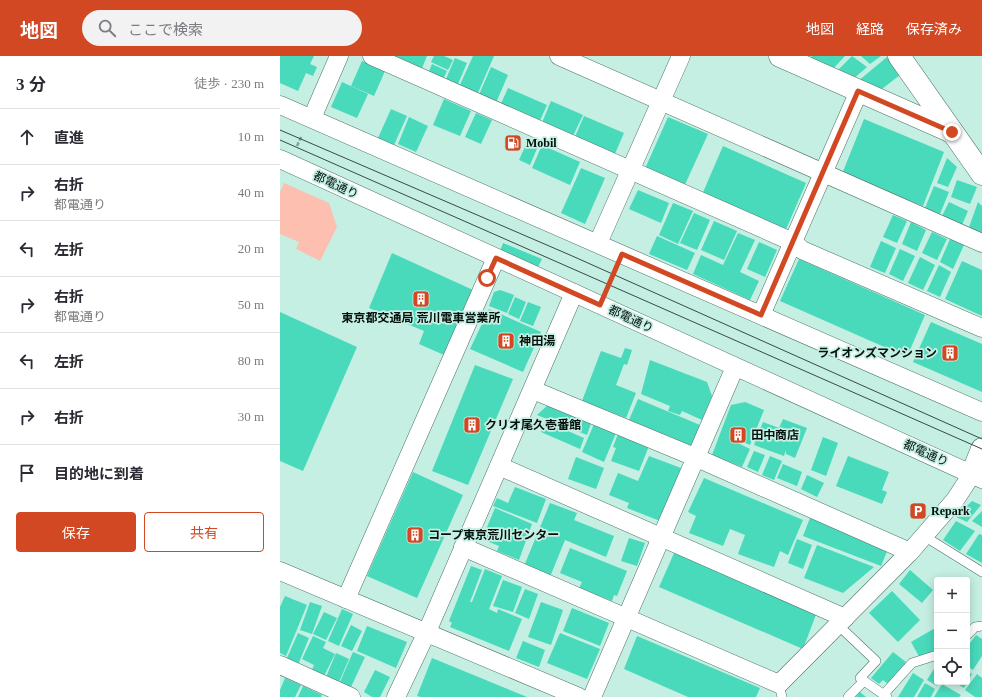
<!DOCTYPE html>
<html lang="ja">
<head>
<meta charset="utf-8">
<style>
	:root { --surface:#fff; --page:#f2f2f3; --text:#2b2b33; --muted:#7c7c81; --line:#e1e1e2; --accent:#d14823 }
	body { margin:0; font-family:"Times New Roman","Noto Sans JP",serif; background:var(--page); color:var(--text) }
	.controls { position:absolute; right:12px; bottom:12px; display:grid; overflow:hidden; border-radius:4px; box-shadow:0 2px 10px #0003 }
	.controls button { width:36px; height:36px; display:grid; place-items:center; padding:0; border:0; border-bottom:1px solid var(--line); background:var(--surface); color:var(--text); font:20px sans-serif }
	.stop { position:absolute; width:12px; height:12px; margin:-9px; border:3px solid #d14823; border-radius:50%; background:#fff }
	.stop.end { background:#d14823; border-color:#fff; box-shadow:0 1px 4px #0008 }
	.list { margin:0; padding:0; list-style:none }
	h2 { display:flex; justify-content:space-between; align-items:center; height:52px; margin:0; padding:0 16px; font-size:17px }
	h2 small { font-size:13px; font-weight:400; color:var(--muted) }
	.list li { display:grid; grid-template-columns:26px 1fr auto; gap:12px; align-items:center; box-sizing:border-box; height:56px; padding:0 16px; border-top:1px solid var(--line) }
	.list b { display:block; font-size:15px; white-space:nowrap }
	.list p { margin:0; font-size:13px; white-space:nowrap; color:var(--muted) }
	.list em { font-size:13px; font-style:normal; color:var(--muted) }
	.actions { display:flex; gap:8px; padding:12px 16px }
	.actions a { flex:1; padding:9px 0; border:1px solid var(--accent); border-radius:4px; text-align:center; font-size:14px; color:var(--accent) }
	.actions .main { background:var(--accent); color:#fff }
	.icon { flex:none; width:22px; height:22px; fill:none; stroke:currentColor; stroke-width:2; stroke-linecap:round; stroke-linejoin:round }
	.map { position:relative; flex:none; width:702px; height:641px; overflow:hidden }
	header { display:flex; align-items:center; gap:24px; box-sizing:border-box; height:56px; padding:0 20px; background:var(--accent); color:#fff }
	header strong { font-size:19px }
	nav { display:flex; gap:22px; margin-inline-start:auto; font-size:14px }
	.search { width:280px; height:36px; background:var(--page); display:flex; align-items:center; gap:10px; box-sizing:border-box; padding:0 14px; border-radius:22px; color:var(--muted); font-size:15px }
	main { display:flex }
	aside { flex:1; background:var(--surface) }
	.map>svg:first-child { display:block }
	.green { fill:#fdbfaf }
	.building { fill:#49d9bb }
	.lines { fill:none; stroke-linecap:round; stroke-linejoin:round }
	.service-casing { stroke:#4d7369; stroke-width:10 }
	.minor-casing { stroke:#4d7369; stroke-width:19 }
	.tertiary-casing { stroke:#4d7369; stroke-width:23 }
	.path { stroke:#82a299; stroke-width:2.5; stroke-dasharray:4 2; stroke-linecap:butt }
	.service { stroke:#fff; stroke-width:9 }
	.minor { stroke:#fff; stroke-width:18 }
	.tertiary { stroke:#fff; stroke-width:22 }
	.tram { stroke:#364b45; stroke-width:1 }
	.route { stroke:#d14823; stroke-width:5 }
	.labels { text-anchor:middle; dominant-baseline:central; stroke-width:3.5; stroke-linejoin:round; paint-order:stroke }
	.poi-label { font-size:12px; font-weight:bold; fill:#03100c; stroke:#c5efe3; text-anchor:start }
	.street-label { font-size:12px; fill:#03100c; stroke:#c5efe3 }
</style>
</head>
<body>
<header>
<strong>地図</strong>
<div class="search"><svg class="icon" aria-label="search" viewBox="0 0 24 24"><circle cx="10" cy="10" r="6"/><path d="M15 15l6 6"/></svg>ここで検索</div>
<nav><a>地図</a><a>経路</a><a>保存済み</a></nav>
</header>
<main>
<aside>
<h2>3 分<small>徒歩 · 230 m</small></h2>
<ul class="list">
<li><svg class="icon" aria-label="ahead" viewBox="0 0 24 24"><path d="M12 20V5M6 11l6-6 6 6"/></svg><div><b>直進</b></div><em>10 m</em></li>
<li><svg class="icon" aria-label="right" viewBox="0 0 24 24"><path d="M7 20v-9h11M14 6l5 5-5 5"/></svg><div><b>右折</b><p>都電通り</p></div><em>40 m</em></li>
<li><svg class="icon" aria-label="left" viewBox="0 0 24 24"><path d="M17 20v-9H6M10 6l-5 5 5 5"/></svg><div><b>左折</b></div><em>20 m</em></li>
<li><svg class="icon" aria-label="right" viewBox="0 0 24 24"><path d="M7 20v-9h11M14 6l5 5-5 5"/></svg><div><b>右折</b><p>都電通り</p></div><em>50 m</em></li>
<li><svg class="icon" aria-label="left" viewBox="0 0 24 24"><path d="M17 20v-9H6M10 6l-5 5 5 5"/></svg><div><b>左折</b></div><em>80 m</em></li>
<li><svg class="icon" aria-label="right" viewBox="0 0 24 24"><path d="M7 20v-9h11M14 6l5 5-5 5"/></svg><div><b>右折</b></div><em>30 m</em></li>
<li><svg class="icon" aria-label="arrive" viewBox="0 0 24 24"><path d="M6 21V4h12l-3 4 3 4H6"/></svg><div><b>目的地に到着</b></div></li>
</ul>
<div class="actions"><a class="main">保存</a><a>共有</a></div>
</aside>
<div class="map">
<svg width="702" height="641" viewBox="0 0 702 641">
	<rect width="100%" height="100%" fill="#c5efe3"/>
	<!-- green -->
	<path class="green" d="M4,127L49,147L57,171L40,205L16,193L19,186L0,178V136Z"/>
	<!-- building -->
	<g class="building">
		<path d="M0,0H34L30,8L37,11L33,20L26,17L18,35L0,27Z"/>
		<path d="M100,0H147L140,17Z"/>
		<path d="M154,0H164L173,4L168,14L151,6Z"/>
		<path d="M193,0H214L197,39L179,31Z"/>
		<path d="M532,0H565L551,15L528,4Z"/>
		<path d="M572,0L587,11L572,24L555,17Z"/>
		<path d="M581,0H601L590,8Z"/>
		<path d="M607,1L620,19L598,36L577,26Z"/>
		<path d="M175,2L187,7L175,35L163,30Z"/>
		<path d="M82,5L105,15L94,40L71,30Z"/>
		<path d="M152,8L167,15L161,28L146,22Z"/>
		<path d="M211,11L228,19L215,49L198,41Z"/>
		<path d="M62,26L88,38L77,62L51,51Z"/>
		<path d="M228,32L267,49L258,69L219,52Z"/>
		<path d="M164,43L191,55L180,80L153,69Z"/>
		<path d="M271,45L303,59L292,82L261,69Z"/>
		<path d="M111,53L127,60L114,89L98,82Z"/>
		<path d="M196,57L212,64L201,88L185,81Z"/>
		<path d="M304,60L344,77L334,100L294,83Z"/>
		<path d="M129,61L148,70L136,96L118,88Z"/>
		<path d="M388,61L428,78L403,133L364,115Z"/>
		<path d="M584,63L664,96L643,150L562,118Z"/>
		<path d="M248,84L259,88L250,109L239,104Z"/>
		<path d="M262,89L300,106L290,129L252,112Z"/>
		<path d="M443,90L526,127L504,178L421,141Z"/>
		<path d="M667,102L677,111L668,131L657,127Z"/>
		<path d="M301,112L325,122L305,168L281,157Z"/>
		<path d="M677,124L697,131L690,148L671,141Z"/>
		<path d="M654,130L669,136L660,158L645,152Z"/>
		<path d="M358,134L389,147L381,167L349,153Z"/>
		<path d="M669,146L688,155L682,169L662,160Z"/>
		<path d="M698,146L702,150V179L688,174Z"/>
		<path d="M393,147L413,155L398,188L379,179Z"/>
		<path d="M414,157L430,164L417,194L400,187Z"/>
		<path d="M613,159L627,165L617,187L603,181Z"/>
		<path d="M434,165L457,175L444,204L421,194Z"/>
		<path d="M631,166L646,174L637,195L622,188Z"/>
		<path d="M652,176L667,183L657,204L642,197Z"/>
		<path d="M458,177L475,184L460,216L479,225L470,244L413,218L421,199L443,209Z"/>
		<path d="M377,180L415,197L407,214L369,198Z"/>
		<path d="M670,183L684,189L673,213L660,206Z"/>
		<path d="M601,185L616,192L605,217L590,211Z"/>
		<path d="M479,186L497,194L485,221L467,213Z"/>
		<path d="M223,187L262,203L258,211L220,195Z"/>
		<path d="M620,193L635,200L623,225L609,218Z"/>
		<path d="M112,197L193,234L164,299L139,288L144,275L89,252Z"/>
		<path d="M640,201L655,209L643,234L628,227Z"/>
		<path d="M519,203L645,259L627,301L500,245Z"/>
		<path d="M682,205L702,214V260L665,243Z"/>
		<path d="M659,209L671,216L660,241L647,235Z"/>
		<path d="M220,234L234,239L227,257L209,250L214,236Z"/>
		<path d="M235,241L246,246L239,263L228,258Z"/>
		<path d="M248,246L261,251L253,270L240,265Z"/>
		<path d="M209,253L261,276L243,316L190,293Z"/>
		<path d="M0,256L77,291L23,415L0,405Z"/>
		<path d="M651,266L702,288V336L633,306Z"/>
		<path d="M345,292L352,294L347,309L344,308L336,329L356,337L346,362L302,345L321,295L341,302Z"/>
		<path d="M370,304L427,326L432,340L422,364L402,355L400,359L388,355L390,350L361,338Z"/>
		<path d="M195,309L233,323L188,429L152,415Z"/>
		<path d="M358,343L420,369L412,390L349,364Z"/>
		<path d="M465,346L484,354L470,389L457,383L456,386L470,393L462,411L432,399L451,349Z"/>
		<path d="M269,348L312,365L307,379L257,359Z"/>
		<path d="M503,363L527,372L515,402L506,398V394L504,400L474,389L483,366L499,372Z"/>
		<path d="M265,365L304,382L300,393L261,376Z"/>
		<path d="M314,368L336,377L324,406L302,396Z"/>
		<path d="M338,378L369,390L359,415L331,405L336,392L333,391Z"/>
		<path d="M543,381L558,387L546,420L531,414Z"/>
		<path d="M474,395L485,399L478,416L467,411Z"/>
		<path d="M369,400L401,412L380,465L347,452L349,447L329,439L338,417L358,425Z"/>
		<path d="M490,400L502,405L494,424L482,419Z"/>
		<path d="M568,400L609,416L602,434L607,436L602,448L556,430Z"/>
		<path d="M296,401L324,412L316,433L288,423Z"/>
		<path d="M503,408L522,416L517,430L497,422Z"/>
		<path d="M133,416L183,439L137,542L87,520Z"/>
		<path d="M527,419L544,427L537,441L521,433Z"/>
		<path d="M424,422L523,464L508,499L500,495L494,511L458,498L465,479L450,473L443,490L409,477L416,460L408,456Z"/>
		<path d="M235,431L266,443L257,467L213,450L217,442L228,447Z"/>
		<path d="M692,445L701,449L687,466L676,461Z"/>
		<path d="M270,447L297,457L294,464L334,480L326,501L285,484L270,521L244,510Z"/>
		<path d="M215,452L252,468L239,504L217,495L219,490L202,483Z"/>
		<path d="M702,455V471L692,465Z"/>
		<path d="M530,462L608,493L601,510L523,480Z"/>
		<path d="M676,465L695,475L680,495L663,484Z"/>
		<path d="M699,478L702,479V507L686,498Z"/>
		<path d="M349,482L365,487L357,510L341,505Z"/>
		<path d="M517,483L532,489L523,513L508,507Z"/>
		<path d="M537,489L594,511L563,537L524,522Z"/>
		<path d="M290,492L347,515L337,540L334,539L332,545L299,532L302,526L280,517Z"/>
		<path d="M395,495L537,556L523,593L379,531Z"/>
		<path d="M191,510L202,514L190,546H192L205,513L222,520L209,553L217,557L218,553L242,563L229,595L170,571L172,567L169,565Z"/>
		<path d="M630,514L653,534L642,547L619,528Z"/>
		<path d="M223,524L242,531L233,556L213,550Z"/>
		<path d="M245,533L258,538L249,563L235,557Z"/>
		<path d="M612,535L640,564L618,586L589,557Z"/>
		<path d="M5,540L27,549L6,600L0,597V551Z"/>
		<path d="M30,546L42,550L32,578L20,574Z"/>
		<path d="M261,546L283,554L271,589L248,581Z"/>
		<path d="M292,552L329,567L320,590L283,575Z"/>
		<path d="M62,553L73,558L59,590L48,585Z"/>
		<path d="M44,556L57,562L46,584L33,578Z"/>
		<path d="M71,569L82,575L72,595L61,590Z"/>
		<path d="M87,570L127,586L116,612L77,595Z"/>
		<path d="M657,571V594L641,604L631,586Z"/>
		<path d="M18,577L29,582L18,609L6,604Z"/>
		<path d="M280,577L320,593L307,623L267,607Z"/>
		<path d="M696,579L702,583V600L693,614L687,610V591Z"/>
		<path d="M33,580L46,586L43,592L55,598L44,620L32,614L34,609L22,603Z"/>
		<path d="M357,580L480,632L476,641H408L344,613Z"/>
		<path d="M243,585L265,594L259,611L236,602Z"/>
		<path d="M73,596L85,601L71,631L60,626Z"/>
		<path d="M613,596L626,606L608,628L603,624L599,628L591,622Z"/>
		<path d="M56,597L69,603L59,626L46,621Z"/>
		<path d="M152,602L247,641H141L137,640Z"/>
		<path d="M657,608V626H660L657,630L647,624Z"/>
		<path d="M95,614L110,621L100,641H92L84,636Z"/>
		<path d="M687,615L692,618L684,632L674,626H687Z"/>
		<path d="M633,617L644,624L634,641H618Z"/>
		<path d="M697,618L702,622V641H695L685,634Z"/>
		<path d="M5,622L21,629L15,641H0V634Z"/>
		<path d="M645,627L655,633L651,641H637Z"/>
		<path d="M662,628L681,639L679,641H654Z"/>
		<path d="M23,630L42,639L41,641H18Z"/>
		<path d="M580,636L586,641H576Z"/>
	</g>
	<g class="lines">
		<!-- service casing -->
		<g class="service-casing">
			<g id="service">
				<path d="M644,480L702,516"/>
				<path d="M558,569L596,605L580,622L607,641"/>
				<path d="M687,579L695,571L702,570"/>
				<path d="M499,628L502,641"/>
				<path d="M604,638L632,607L657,599"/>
				<path d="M568,641L584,625"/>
			</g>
		</g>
		<!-- minor casing -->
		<g class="minor-casing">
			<g id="minor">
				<path d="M92,0L513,186L522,194L702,272"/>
				<path d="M279,0L702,187"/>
				<path d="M0,49L702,356"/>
				<path d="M32,62L59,0"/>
				<path d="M0,103L702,423"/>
				<path d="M318,187L401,0"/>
				<path d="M481,259L579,35"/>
				<path d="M253,334L417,402L630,496"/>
				<path d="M219,410L565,562"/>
				<path d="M183,491L499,628L630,496L675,444L692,418"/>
				<path d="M0,515L299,641"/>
				<path d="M66,543L216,202"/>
				<path d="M0,609L71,641"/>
				<path d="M116,641L146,578L294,237"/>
				<path d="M312,641L455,311"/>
			</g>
		</g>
		<!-- tertiary casing -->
		<g class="tertiary-casing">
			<g id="tertiary">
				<path d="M500,0L672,76"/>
				<path d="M619,0L702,118"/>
				<path d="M692,418L702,393"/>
			</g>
		</g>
		<!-- path -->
		<g class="path">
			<path d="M17,90L22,79"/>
			<path d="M327,232L334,216"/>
		</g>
		<!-- service -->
		<use href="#service" class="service"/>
		<!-- minor -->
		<use href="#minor" class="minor"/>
		<!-- tertiary -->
		<use href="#tertiary" class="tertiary"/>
		<!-- tram -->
		<g class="tram">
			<path d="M0,74L290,199L702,383"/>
			<path d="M0,84L702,393"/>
		</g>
	</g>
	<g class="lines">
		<!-- route -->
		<path class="route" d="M207,222L216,202L320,249L342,198L481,259L578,35L672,76"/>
	</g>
	<!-- icons -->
	<defs>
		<g id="fuel-square" transform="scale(0.9)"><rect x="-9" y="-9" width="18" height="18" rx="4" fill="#d14823" stroke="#c5efe3"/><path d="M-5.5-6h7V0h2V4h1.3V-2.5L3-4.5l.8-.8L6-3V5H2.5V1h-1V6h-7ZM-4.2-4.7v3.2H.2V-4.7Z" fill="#fff"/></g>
		<g id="building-square" transform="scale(0.9)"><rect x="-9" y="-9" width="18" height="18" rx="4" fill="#d14823" stroke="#c5efe3"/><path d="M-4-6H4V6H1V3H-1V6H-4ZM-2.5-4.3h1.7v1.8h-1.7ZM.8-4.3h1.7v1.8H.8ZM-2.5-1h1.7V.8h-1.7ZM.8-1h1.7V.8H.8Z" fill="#fff"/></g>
		<g id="parking-square" transform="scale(0.9)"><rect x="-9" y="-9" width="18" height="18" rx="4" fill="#d14823" stroke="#c5efe3"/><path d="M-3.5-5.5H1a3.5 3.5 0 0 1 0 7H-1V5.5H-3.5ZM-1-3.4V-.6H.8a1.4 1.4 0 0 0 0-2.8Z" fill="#fff"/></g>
	</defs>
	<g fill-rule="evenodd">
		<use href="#fuel-square" x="233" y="87"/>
		<use href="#building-square" x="141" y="243"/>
		<use href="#building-square" x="226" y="285"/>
		<use href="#building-square" x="670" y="297"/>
		<use href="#building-square" x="192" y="369"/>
		<use href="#building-square" x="458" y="379"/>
		<use href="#parking-square" x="638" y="455"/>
		<use href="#building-square" x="135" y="479"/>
	</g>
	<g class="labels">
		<!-- poi labels -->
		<g class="poi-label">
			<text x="246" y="87">Mobil</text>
			<text x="141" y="262" text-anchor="middle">東京都交通局 荒川電車営業所</text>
			<text x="239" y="285">神田湯</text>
			<text x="657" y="297" text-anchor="end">ライオンズマンション</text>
			<text x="205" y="369">クリオ尾久壱番館</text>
			<text x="471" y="379">田中商店</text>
			<text x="651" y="455">Repark</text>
			<text x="148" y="479">コープ東京荒川センター</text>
		</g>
		<!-- street labels -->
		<g class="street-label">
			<text transform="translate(56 129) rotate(25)">都電通り</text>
			<text transform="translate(351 263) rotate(25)">都電通り</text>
			<text transform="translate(646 397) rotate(24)">都電通り</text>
		</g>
	</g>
</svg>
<div class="controls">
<button>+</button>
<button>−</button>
<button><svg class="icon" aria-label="locate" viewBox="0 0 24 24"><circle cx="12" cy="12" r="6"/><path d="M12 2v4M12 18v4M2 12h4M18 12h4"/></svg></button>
</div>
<div class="stop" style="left:207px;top:222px"></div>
<div class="stop end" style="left:672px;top:76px"></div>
</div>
</main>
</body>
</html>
